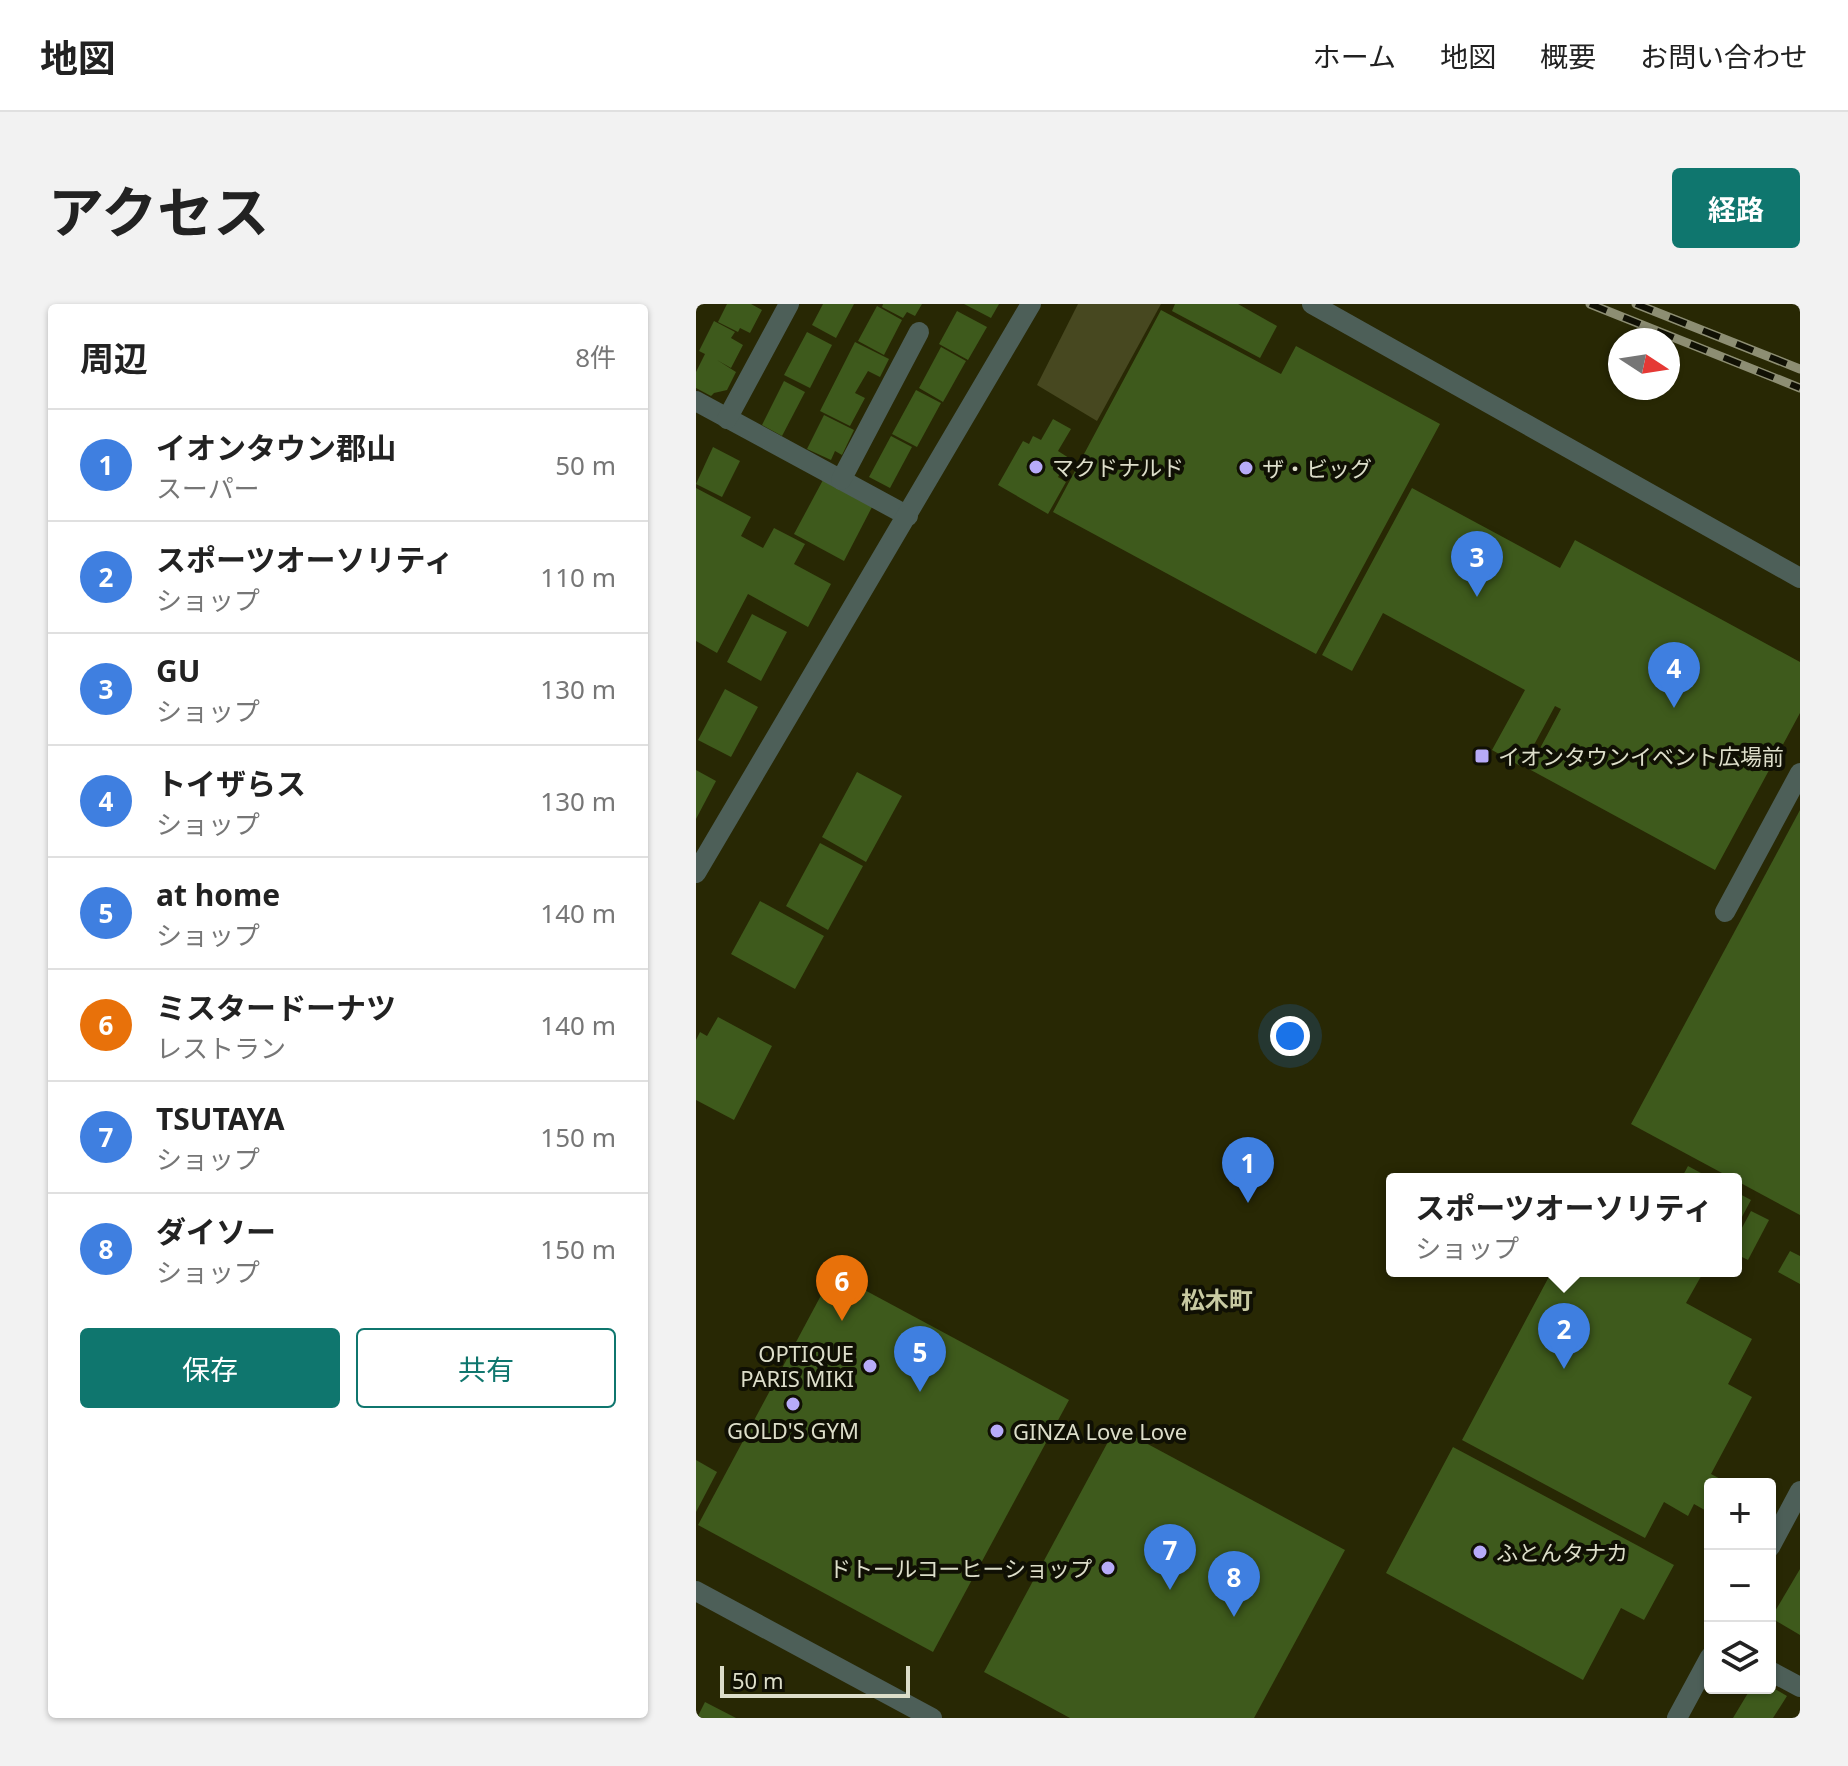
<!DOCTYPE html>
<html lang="ja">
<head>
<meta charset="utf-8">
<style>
	:root { --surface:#fff; --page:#f2f2f2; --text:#222; --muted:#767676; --line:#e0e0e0; --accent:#0f766e }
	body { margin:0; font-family:"Noto Sans","Noto Sans JP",sans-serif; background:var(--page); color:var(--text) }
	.controls { position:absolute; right:24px; bottom:24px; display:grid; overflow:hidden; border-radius:8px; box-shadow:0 2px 6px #0004 }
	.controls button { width:72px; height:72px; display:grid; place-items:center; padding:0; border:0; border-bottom:2px solid var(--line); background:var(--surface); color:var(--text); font:40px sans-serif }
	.compass { position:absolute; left:912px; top:24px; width:72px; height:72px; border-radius:50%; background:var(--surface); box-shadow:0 2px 6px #0004; rotate:102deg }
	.scale { position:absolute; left:24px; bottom:20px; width:190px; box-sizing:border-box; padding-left:8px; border:4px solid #dddeca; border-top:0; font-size:22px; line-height:28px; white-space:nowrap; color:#dddeca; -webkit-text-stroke:6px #101004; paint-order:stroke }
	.you { position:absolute; left:594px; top:732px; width:28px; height:28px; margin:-20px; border:6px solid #fff; border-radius:50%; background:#1a73e8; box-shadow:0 0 0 12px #1a73e833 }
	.badge { display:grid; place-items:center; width:52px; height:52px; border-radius:50%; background:var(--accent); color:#fff; font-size:26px; font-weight:700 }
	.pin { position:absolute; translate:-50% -66px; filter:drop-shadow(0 2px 4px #0008) }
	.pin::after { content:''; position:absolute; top:42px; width:28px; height:24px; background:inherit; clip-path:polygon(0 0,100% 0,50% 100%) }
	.popup { position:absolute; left:690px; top:869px; width:356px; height:104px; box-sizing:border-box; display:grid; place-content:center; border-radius:8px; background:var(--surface); filter:drop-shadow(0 2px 6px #0005); font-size:26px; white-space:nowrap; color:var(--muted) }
	.popup b { font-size:30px; color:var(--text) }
	.popup::after { content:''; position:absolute; left:50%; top:100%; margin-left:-16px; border:16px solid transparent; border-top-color:var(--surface) }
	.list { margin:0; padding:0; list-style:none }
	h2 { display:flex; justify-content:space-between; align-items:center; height:104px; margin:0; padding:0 32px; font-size:34px }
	h2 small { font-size:26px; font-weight:400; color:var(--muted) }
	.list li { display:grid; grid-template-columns:52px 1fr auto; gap:24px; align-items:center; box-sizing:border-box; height:112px; padding:0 32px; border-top:2px solid var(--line) }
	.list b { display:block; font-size:30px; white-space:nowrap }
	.list p { margin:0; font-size:26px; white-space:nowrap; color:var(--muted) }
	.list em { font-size:26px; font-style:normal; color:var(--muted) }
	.actions { display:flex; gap:16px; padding:24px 32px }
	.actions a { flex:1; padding:18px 0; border:2px solid var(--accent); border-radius:8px; text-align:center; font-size:28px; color:var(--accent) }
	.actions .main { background:var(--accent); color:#fff }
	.icon { flex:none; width:44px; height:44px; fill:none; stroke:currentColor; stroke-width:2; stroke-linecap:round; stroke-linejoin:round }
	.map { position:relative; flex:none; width:1104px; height:1414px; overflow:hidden; border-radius:8px }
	header { display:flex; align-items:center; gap:48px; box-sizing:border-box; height:112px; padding:0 40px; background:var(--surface); border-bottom:2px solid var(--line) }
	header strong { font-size:38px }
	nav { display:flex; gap:44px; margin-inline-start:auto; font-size:28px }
	.intro { display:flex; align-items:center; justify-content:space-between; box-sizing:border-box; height:192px; padding:0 48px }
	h1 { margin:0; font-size:56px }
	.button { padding:20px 36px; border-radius:8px; background:var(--accent); color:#fff; font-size:28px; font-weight:700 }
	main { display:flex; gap:48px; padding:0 48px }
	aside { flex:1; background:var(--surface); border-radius:8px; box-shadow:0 2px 6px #0004 }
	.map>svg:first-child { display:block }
	.green { fill:#474820 }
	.building { fill:#3e5a1c }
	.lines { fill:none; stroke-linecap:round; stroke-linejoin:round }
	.minor { stroke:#4d5f58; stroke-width:20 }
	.rail-casing { stroke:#8d8e73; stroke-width:9 }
	.rail { stroke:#101004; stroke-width:6; stroke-dasharray:18; stroke-linecap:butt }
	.poi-dot { fill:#b7abf8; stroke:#101004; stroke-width:3 }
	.labels { text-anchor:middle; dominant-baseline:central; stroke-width:8; stroke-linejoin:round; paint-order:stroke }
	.poi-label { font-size:22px; fill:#dddeca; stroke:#101004; text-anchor:start }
	.neighbourhood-label { font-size:24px; font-weight:bold; fill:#c8caa2; stroke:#101004 }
</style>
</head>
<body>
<header>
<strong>地図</strong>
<nav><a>ホーム</a><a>地図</a><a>概要</a><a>お問い合わせ</a></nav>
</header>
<div class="intro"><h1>アクセス</h1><a class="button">経路</a></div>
<main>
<aside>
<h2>周辺<small>8件</small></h2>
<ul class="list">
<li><span class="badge" style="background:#3f7fe0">1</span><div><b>イオンタウン郡山</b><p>スーパー</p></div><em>50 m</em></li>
<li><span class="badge" style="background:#3f7fe0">2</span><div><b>スポーツオーソリティ</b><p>ショップ</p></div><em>110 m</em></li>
<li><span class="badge" style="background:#3f7fe0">3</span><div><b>GU</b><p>ショップ</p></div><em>130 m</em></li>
<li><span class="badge" style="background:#3f7fe0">4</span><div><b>トイザらス</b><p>ショップ</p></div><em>130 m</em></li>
<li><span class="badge" style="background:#3f7fe0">5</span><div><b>at home</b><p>ショップ</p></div><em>140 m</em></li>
<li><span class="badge" style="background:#e8710a">6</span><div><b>ミスタードーナツ</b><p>レストラン</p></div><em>140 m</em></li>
<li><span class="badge" style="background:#3f7fe0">7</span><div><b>TSUTAYA</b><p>ショップ</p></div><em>150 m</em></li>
<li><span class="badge" style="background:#3f7fe0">8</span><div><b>ダイソー</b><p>ショップ</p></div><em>150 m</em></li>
</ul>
<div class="actions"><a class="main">保存</a><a>共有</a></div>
</aside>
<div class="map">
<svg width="1104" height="1414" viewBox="0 0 1104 1414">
	<rect width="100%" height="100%" fill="#282804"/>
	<!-- green -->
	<path class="green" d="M382,0H465L401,117L341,81Z"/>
	<!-- building -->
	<g class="building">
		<path d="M31,0H55L66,6L54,29L44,24L42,28L22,18Z"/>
		<path d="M127,0H158L140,34L116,21Z"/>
		<path d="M187,0H226L219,12L211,8L207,14L186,3Z"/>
		<path d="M268,0H303L295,14Z"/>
		<path d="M479,0H542L581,22L564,54L476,7Z"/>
		<path d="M181,2L206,16L188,51L162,37Z"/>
		<path d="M465,6L585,70L600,42L744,120L620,350L357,208Z"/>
		<path d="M261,7L291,23L272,56L243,40Z"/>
		<path d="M18,17L39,28L35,34L47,41L35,64L21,56L40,68L31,86L18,89L15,92L0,84V68L9,50L3,47Z"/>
		<path d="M111,28L136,41L114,84L88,71Z"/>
		<path d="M159,38L193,55L184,73L172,67L159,89L169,94L154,122L124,107Z"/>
		<path d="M245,43L270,57L247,98L223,84Z"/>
		<path d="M88,77L109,88L86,132L66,121Z"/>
		<path d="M220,86L245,99L221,143L196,130Z"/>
		<path d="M128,111L158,126L146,151L139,147L135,156L111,145Z"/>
		<path d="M357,115L375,125L362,147L373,154L362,173L370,178L352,210L302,181L327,137L333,140L337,132L345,136Z"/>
		<path d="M195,132L216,143L194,184L173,173Z"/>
		<path d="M17,143L44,157L26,193L0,180Z"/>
		<path d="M127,176L176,203L148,257L98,230Z"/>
		<path d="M0,184L55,213L45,232L67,244L78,224L109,240L98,260L135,280L112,323L52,290L21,349L0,337Z"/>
		<path d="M716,184L864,264L879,236L1104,358V409L1019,566L833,465L865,405L859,402L826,463L796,446L829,386L687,309L656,367L626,351Z"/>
		<path d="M56,310L91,328L65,377L31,358Z"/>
		<path d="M29,385L62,403L35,453L2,436Z"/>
		<path d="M0,466L20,477L0,515Z"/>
		<path d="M161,468L206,492L170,558L126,533Z"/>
		<path d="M1104,506V911L935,820Z"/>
		<path d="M124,539L167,562L132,626L90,602Z"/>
		<path d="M64,597L128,632L99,685L35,650Z"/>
		<path d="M22,713L76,742L38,816L0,796V736L4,728L11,732Z"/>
		<path d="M992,862L1016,875H985Z"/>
		<path d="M1040,888L1055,896L1040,924Z"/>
		<path d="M1055,907L1073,916L1052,956L1040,950V935Z"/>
		<path d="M1094,947L1104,952V980L1082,968Z"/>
		<path d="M856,967H1008L990,999L1056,1035L1032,1080L1056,1093L1015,1170L1034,1180H1014V1209L998,1200L992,1212L968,1198L949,1234L766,1136Z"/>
		<path d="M137,969L373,1096L237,1348L2,1221Z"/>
		<path d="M420,1123L649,1246L558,1414H374L288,1368Z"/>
		<path d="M757,1143L978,1261L948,1316L925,1304L887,1376L690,1269Z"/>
		<path d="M0,1156L21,1168L0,1208Z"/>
		<path d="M1104,1265V1331L1075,1314Z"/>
		<path d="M1074,1382L1091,1392L1077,1414H1037L1055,1384H1074Z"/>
		<path d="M9,1398L40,1414H1Z"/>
	</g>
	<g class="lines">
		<!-- minor -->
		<g class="minor">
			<path d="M616,0L1104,274"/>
			<path d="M0,97L212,212"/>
			<path d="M31,115L93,0"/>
			<path d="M145,176L223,28"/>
			<path d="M0,569L335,0"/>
			<path d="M1029,608L1104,469"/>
			<path d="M1074,1243L1104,1187"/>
			<path d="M0,1287L236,1414"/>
			<path d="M1074,1367L1104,1383"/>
			<path d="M981,1414L1014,1353"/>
		</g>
		<!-- rail casing -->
		<g class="rail-casing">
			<g id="rail">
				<path d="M894,0L1104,84"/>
				<path d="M940,0L1104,65"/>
			</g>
		</g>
		<!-- rail -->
		<use href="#rail" class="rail"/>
	</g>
	<!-- markers -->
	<g class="poi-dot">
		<circle cx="340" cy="163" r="8"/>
		<circle cx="550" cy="164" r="8"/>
		<rect x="778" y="444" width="16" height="16" rx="4"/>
		<circle cx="174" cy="1062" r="8"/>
		<circle cx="97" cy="1100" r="8"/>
		<circle cx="301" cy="1127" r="8"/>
		<circle cx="784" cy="1248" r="8"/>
		<circle cx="412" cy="1264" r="8"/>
	</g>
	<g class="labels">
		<!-- poi labels -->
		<g class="poi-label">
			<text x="356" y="163">マクドナルド</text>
			<text x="566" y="164">ザ・ビッグ</text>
			<text x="802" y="452">イオンタウンイベント広場前</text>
			<text x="158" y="1049" text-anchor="end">OPTIQUE<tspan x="158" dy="25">PARIS MIKI</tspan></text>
			<text x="97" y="1126" text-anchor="middle">GOLD'S GYM</text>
			<text x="317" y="1127">GINZA Love Love</text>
			<text x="800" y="1248">ふとんタナカ</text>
			<text x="396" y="1264" text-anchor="end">ドトールコーヒーショップ</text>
		</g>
		<!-- neighbourhood labels -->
		<g class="neighbourhood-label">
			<text x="521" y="995">松木町</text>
		</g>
	</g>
</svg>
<div class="controls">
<button>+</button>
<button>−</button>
<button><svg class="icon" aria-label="layers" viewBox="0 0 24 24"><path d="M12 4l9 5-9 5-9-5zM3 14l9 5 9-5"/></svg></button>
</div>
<svg class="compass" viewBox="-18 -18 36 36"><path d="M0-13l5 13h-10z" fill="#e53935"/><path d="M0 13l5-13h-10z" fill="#767676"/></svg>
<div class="scale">50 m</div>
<div class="you"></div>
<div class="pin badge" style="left:552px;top:899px;background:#3f7fe0">1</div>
<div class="pin badge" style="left:868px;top:1065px;background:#3f7fe0">2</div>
<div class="popup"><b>スポーツオーソリティ</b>ショップ</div>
<div class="pin badge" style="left:781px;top:293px;background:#3f7fe0">3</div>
<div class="pin badge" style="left:978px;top:404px;background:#3f7fe0">4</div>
<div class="pin badge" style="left:224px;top:1088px;background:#3f7fe0">5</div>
<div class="pin badge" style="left:146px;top:1017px;background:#e8710a">6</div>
<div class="pin badge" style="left:474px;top:1286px;background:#3f7fe0">7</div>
<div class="pin badge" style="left:538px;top:1313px;background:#3f7fe0">8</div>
</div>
</main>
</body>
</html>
